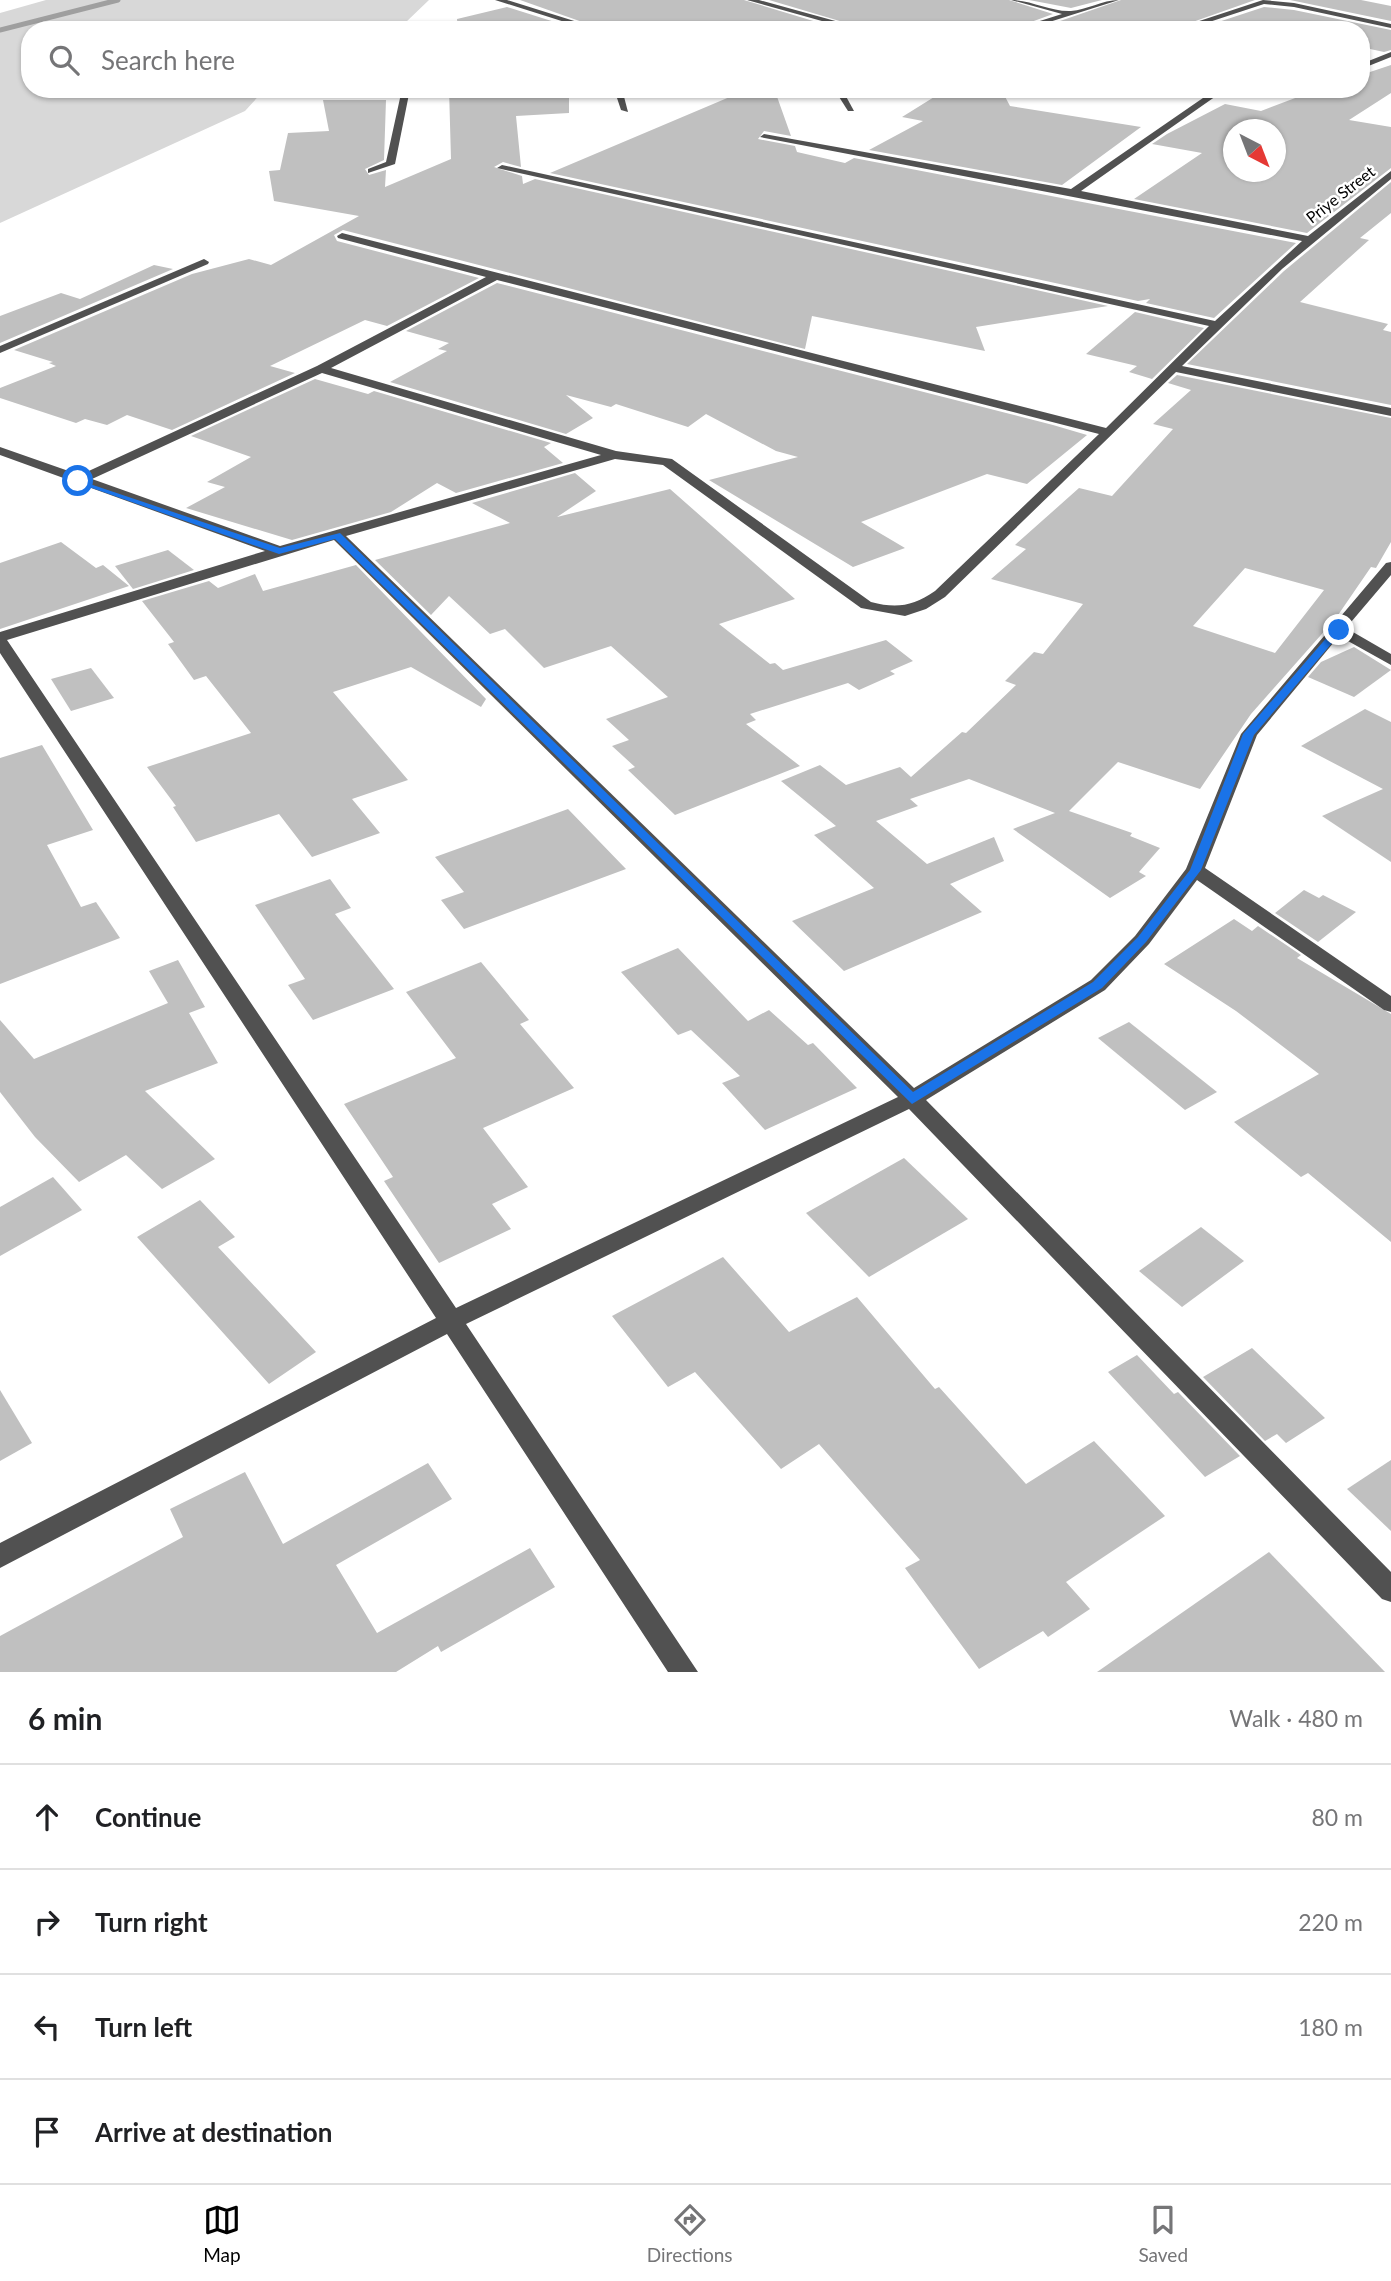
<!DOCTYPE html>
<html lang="en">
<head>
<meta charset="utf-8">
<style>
	:root { --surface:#fff; --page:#f6f6f6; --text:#202124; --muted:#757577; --line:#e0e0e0; --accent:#000 }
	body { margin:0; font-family:Lato,sans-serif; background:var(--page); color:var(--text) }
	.compass { position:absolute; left:1223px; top:119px; width:63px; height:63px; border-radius:50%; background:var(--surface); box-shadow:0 2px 5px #0004; rotate:138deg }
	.stop { position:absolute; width:21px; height:21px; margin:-16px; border:5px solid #1a73e8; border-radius:50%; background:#fff }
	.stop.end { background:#1a73e8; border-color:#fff; box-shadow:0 2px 7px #0008 }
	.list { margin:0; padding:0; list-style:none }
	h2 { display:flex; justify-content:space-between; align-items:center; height:91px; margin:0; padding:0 28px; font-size:30px }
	h2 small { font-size:23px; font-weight:400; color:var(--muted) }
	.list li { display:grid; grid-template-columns:46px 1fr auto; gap:21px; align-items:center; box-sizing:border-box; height:105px; padding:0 28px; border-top:2px solid var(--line) }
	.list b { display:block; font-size:26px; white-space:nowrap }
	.list em { font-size:23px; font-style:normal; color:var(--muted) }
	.icon { flex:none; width:38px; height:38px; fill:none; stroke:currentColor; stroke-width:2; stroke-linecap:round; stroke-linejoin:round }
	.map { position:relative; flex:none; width:1391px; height:1672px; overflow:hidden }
	.search { position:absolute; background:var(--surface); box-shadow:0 2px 5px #0004; left:21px; right:21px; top:21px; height:77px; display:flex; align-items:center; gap:18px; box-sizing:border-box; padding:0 24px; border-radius:28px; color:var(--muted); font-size:26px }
	.sheet { height:511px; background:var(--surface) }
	nav { display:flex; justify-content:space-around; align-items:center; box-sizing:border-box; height:98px; border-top:2px solid var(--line); background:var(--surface); font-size:19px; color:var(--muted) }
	nav a { display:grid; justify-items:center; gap:4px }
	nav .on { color:var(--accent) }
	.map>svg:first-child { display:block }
	.green { fill:#d8d8d8 }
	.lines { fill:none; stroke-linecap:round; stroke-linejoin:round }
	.stream { stroke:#9f9f9f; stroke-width:5 }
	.building { fill:#c0c0c0; fill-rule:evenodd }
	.minor { fill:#515151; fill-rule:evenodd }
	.route { fill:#1a73e8 }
	.labels { text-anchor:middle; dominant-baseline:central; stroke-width:5; stroke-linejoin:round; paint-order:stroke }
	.far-street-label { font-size:16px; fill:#000; stroke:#fff }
</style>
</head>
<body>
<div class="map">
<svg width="1391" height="1672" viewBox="0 0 1391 1672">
	<rect width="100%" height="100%" fill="#fff"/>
	<!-- green -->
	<path class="green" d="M46,0H429L405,23L390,30H30V89H265L245,111L0,223V13Z"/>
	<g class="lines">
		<!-- stream -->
		<path class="stream" d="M0,30L118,0"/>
	</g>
	<!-- building -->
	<g class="building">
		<path d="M520,0H744L843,30H605Z"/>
		<path d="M769,0H1009L1053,14L1009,30H870Z"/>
		<path d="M1029,0H1102L1071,8Z"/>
		<path d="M1121,0H1255L1170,30H1034Z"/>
		<path d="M1290,0H1361L1391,6V21Z"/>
		<path d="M507,7L580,30H458L457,19Z"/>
		<path d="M1264,7L1294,10L1391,30V50L1384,52L1361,47V30H1194Z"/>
		<path d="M1391,65V93L1349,120L1391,127V168L1307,233L1134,199L1202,153L1152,144L1167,134L1225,104L1261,111L1319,89H1361V75ZM1234,130H1276V172H1234Z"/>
		<path d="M449,89H569V113L516,116L521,167L503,162L494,167L522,176L523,184L535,179L1108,306L976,327L985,351L812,316L805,349L343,230L334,235L337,241L479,278L387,326L365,320L270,366L295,373L172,430L127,415L107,425L85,419L76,423L0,398V388L56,366L49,363L53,362L14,350L192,274L249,259L271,265L359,216L274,201L269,171L280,170L288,133L329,131L323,100H386L384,160L365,169L369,175L386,170L385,187L451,159Z"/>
		<path d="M738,89L775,91L791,136L764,131L758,139L795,146L797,152L845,163L854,158L1296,243L1214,318L1146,303L1150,299L1138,301L550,173L732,96L731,93H740Z"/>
		<path d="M947,89H1001L1010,106L1141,127L1062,185L869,150L923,121L902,117Z"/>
		<path d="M1391,182V213L1360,238L1369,240L1300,302L1388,324L1383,330L1391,332V405L1187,364L1284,271Z"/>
		<path d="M154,265L173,269L0,343V316L61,293L80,299Z"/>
		<path d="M497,283L1053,425L1087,435L1027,484L987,474L861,522L905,548L853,567L709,480L798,457L776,451L706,414L688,427L616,404L611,407L566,395L593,418L566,434L390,382L447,351L438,349L449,343L406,331Z"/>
		<path d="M1135,312L1204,328L1152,379L1129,372L1137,366L1086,354Z"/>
		<path d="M1177,375L1391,418V542L1376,568L1371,567L1336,618L1251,714L1200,789L1118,762L1069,811L1132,833L1130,836L1160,848L1139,872L1146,876L1110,898L1013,829L1055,813L969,779L910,799L918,806L876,821L927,864L994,837L1004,861L950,884L982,912L844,971L792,921L874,888L814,835L836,826L781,781L820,765L846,785L900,767L911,777L962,732L966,733L1016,685L1005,681L1034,652L1043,654L1083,604L991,579L1026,549L1015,545L1079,488L1112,496L1173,429L1153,424L1191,390L1168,383ZM1245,568L1324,590L1275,653L1193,626Z"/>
		<path d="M315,379L368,394L374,391L551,443L544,447L563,463L456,493L437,483L391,512L292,540L186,508L225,487L207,482L251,457L191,436Z"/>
		<path d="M575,473L596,491L557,517L670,489L795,599L719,624L770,664L775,663L783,670L886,640L913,661L890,671L895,674L859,690L848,683L750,714L756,720L746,724L800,766L675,815L628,770L635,767L612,746L629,740L606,719L668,697L611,646L544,668L505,629L490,634L449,596L431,615L375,560L510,523L472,503Z"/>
		<path d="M61,542L96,568L103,565L129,586L0,629V563Z"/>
		<path d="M168,550L194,570L133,589L115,566Z"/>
		<path d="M356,565L486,699L481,707L411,667L333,692L408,780L352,799L380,833L312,857L279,814L196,842L173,807L176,806L147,767L251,733L206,676L194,680L168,644L174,642L142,601L209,581L218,588L255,574L263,591Z"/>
		<path d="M1354,647L1391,670L1354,697L1308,677L1321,662Z"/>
		<path d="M91,668L114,698L71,711L51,679Z"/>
		<path d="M1365,709L1391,722V862L1322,816L1383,789L1301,746Z"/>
		<path d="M42,745L93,830L47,845L81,907L96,902L120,938L0,984V758Z"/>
		<path d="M568,809L626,869L464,929L441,900L464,892L435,857Z"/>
		<path d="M330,879L351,908L335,914L394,989L313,1020L288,985L305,979L255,905Z"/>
		<path d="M1304,890L1319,898L1323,895L1356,912L1318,942L1275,913Z"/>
		<path d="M1234,919L1252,931L1258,926L1301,955L1297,958L1391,1014V1242L1308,1173L1301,1177L1234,1122L1319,1074L1236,1011L1164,964Z"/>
		<path d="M678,948L748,1021L769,1010L808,1045L813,1043L857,1088L765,1130L722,1083L740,1076L691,1030L678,1035L621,972Z"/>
		<path d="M178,960L205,1007L189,1013L218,1063L145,1091L215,1159L162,1189L126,1155L79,1182L35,1137L0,1092V1020L34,1059L168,1003L149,971Z"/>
		<path d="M481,962L529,1020L520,1024L574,1088L483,1128L528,1187L492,1204L511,1229L439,1263L384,1181L393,1177L344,1104L456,1058L406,992Z"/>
		<path d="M1129,1022L1217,1092L1185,1110L1098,1038Z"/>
		<path d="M904,1158L968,1219L869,1277L806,1213Z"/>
		<path d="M53,1177L82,1210L0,1256V1207Z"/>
		<path d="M200,1200L235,1237L218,1247L316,1352L269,1384L137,1237Z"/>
		<path d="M1201,1227L1244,1261L1182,1307L1139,1271Z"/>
		<path d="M723,1257L789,1332L857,1297L935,1389L939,1387L1026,1484L1094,1441L1165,1516L1066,1582L1090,1609L1048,1637L1043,1631L979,1669L905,1568L920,1560L819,1444L781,1469L695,1372L668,1387L612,1316Z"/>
		<path d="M1252,1348L1325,1418L1286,1443L1277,1434L1265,1441L1203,1377Z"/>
		<path d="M1137,1355L1174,1394L1178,1392L1240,1456L1205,1477L1108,1372Z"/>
		<path d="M0,1390L32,1443L0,1461Z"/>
		<path d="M1391,1460V1531L1347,1489Z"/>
		<path d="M428,1463L452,1499L336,1565L377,1633L530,1548L555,1587L441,1652L438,1646L396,1672H0V1636L183,1537L170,1509L245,1472L283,1544Z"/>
		<path d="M1269,1552L1385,1672H1097Z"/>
	</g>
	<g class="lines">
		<!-- minor -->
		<g class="minor">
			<path d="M495,0H507L603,30H590Z"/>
			<path d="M747,0H759L868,30H854Z"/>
			<path d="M1011,0C1031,0 1051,12 1071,11C1087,10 1102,0 1119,0L1024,30H1011L1062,14Z"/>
			<path d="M1263,0L1294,3L1391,24V28L1294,7L1264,4L1185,30H1172Z"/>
			<path d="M1391,52V57L1361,69V64Z"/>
			<path d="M402,89H410L395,164L368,173V169L386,162Z"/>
			<path d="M614,89H622L628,112L621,110Z"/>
			<path d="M834,89H842L854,111H848Z"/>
			<path d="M1216,89H1226L1081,191L1308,236L1391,171V179L1282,269L1182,366L1391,408V416L1176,372L945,597L926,609L905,616L861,608L663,465L615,459L346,536L914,1088L1091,980L1135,936L1186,869L1241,734L1386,563L1391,562V575L1346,628L1391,654V665L1339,636L1257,735L1205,868L1391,996V1012L1384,1010L1197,880L1149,944L1105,990L926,1100L1391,1572V1602L1382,1599L909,1109L466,1324L698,1672H668L447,1334L0,1568V1543L436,1318L0,653V632L265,551L0,455V447L80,475L317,366L486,277L338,238L337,236L342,233L1106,428L1209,326L497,168L502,165L1215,321L1302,241L760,137L764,134L1071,189ZM497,280L1099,434L935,591C913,606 897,609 871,602L672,459L616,451L331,368ZM322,373L601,455L280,546L92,479ZM334,540L898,1097L456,1308L7,640Z"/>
			<path d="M204,259L209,262L208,264L0,353V346Z"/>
		</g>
	</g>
	<!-- route -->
	<path class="route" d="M75,479L280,548L340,533L913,1092L1093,982L1138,937L1190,870L1243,734L1335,628L1343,630L1254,735L1201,870L1146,942L1102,988L912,1104L335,539L279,554L75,482Z"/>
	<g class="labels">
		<!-- far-street labels -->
		<g class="far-street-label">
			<text transform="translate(1340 194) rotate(-38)">Priye Street</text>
		</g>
	</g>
</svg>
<svg class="compass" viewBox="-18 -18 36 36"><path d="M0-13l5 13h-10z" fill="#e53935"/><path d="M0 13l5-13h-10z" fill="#757577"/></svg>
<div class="stop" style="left:78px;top:481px"></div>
<div class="stop end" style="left:1339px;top:630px"></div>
<div class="search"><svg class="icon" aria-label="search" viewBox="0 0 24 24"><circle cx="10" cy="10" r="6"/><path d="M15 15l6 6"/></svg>Search here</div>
</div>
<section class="sheet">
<h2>6 min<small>Walk · 480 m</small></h2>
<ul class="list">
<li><svg class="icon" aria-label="ahead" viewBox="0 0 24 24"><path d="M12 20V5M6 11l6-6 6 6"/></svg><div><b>Continue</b></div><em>80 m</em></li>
<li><svg class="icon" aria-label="right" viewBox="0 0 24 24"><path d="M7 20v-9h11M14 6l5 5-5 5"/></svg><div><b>Turn right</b></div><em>220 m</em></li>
<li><svg class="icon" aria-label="left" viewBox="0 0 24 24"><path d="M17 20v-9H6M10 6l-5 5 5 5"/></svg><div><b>Turn left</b></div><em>180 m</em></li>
<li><svg class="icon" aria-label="arrive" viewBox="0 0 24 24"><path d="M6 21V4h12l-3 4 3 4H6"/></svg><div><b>Arrive at destination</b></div></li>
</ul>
</section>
<nav>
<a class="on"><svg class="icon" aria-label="map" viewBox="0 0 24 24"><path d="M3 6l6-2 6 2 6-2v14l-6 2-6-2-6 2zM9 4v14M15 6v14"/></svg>Map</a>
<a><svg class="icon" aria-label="directions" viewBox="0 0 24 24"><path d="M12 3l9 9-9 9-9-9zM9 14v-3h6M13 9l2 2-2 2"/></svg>Directions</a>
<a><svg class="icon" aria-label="saved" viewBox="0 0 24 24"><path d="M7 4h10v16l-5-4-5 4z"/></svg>Saved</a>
</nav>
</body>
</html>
